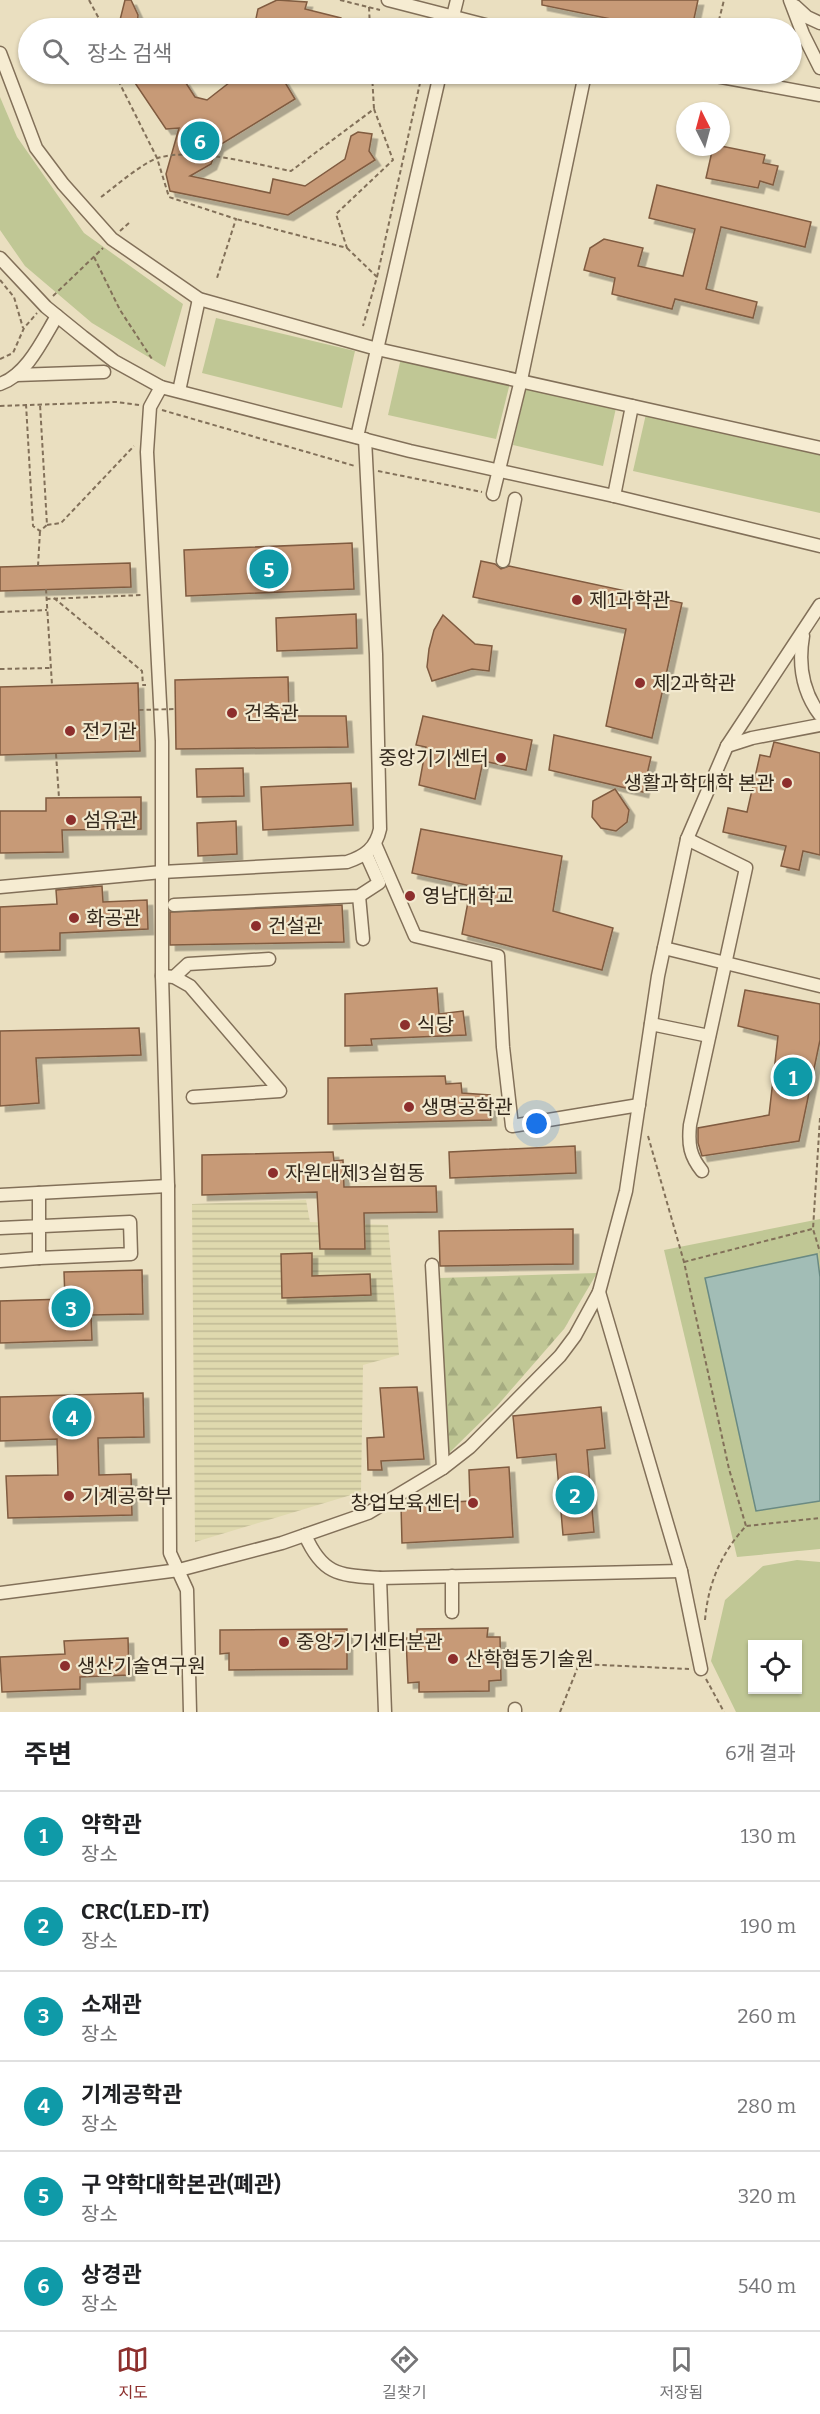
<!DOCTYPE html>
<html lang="ko">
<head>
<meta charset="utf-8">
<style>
	:root { --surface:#fff; --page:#f2f2f2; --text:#202124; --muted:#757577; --line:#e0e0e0; --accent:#8d2f2d }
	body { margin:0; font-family:Bitter,"Noto Sans KR",serif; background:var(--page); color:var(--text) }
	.controls { position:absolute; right:18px; bottom:18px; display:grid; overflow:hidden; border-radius:0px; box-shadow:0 2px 4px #0004 }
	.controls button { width:54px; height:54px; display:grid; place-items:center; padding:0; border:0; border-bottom:2px solid var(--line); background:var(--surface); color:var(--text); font:30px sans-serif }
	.compass { position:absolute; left:676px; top:102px; width:54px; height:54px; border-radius:50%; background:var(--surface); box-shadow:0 2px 4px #0004; rotate:354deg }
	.you { position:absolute; left:537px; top:1124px; width:21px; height:21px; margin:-15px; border:4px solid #fff; border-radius:50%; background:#1a73e8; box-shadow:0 0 0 9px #1a73e833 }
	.badge { display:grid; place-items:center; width:39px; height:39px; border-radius:50%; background:var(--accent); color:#fff; font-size:20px; font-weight:700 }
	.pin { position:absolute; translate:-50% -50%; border:3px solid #fff; box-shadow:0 2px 6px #0006 }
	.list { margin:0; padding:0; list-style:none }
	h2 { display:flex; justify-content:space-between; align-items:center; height:78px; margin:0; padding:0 24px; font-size:26px }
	h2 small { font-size:20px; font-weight:400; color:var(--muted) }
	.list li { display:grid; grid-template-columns:39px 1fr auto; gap:18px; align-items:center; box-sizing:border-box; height:90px; padding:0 24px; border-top:2px solid var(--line) }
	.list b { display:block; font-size:22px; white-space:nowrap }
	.list p { margin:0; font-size:20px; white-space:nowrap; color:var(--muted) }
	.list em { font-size:20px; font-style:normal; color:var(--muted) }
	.icon { flex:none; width:33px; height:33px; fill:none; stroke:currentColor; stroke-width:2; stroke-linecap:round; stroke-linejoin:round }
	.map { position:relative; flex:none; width:820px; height:1712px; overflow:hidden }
	.search { position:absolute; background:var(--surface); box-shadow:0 2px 4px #0004; left:18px; right:18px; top:18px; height:66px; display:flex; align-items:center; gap:15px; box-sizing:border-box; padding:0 21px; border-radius:33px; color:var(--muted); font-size:22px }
	.sheet { height:618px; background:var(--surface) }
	nav { display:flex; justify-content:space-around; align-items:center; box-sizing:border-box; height:84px; border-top:2px solid var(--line); background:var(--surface); font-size:16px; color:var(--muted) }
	nav a { display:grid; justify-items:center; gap:3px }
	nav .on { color:var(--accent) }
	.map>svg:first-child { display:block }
	.farmland { fill:url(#farmland-rules) }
	.green { fill:#c0c795; fill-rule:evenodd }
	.forest { fill:url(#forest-firs) }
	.water { fill:#a2bdb6; stroke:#6a8a83; stroke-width:1.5 }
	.building { fill:#c79a77; stroke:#805b40; stroke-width:1.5; filter:url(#shadow) }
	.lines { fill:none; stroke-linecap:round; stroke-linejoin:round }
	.minor-casing { stroke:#827059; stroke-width:15 }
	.path { stroke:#827059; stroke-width:2; stroke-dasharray:4.5 3; stroke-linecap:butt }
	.minor { stroke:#f6ecd2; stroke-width:12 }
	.path-bridge { stroke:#827059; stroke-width:2; stroke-dasharray:4.5 3; stroke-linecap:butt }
	.poi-dot { fill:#8d2f2d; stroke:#f2e9cf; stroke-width:2 }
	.labels { text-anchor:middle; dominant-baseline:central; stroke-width:4.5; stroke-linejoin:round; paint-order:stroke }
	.poi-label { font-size:20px; fill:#33281c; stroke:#f2e9cf; text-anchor:start }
</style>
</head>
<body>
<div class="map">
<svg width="820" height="1712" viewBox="0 0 820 1712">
	<defs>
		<pattern id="farmland-rules" width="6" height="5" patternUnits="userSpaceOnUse" patternTransform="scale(1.5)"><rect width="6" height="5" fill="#dfd9ae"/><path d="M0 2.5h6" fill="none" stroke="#c0ba95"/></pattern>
		<pattern id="forest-firs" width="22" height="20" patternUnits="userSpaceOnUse" patternTransform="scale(1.5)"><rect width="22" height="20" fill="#c0c795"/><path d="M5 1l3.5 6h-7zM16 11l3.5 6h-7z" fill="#a5ab80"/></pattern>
		<filter id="shadow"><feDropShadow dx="5.5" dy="5.5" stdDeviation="0" flood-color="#0004"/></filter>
	</defs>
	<rect width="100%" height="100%" fill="#eadfc0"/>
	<!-- farmland -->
	<path class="farmland" d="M306,1200L310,1222L388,1225L399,1355L363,1365L361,1492L195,1542L192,1204Z"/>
	<!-- green -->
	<g class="green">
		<path d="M0,97L17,137L84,233L183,304L165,367L92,323L25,266L0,230Z"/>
		<path d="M216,318L355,351L342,408L202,373Z"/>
		<path d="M401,358L510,383L496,439L388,415Z"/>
		<path d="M526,387L616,408L603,466L513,445Z"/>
		<path d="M646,414L820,453V513L633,471Z"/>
		<path d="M820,1219V1549L737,1557L664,1250Z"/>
		<path d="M797,1560L820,1562V1712H736L711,1661L725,1600L763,1566ZM752,1644H798V1690H752Z"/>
	</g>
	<!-- forest -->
	<path class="forest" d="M597,1273L564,1329L497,1406L448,1454L439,1278Z"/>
	<!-- water -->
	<path class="water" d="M817,1254L820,1277V1501L756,1511L705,1278Z"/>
	<!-- building -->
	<g class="building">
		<path d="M125,0H131L138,15L137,28H118Z"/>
		<path d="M277,0L307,2L305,9L341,18L347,28H254L258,9Z"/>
		<path d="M542,0H698L692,28H655L542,5Z"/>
		<path d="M129,74H168L174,83L184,80L195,97L207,100L230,82L233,74H280L295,99L218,146L211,164L190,176L270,193L273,179L305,186L345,159L351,136L358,132L372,134L369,151L375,160L288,215L170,191L166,174L179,128L166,129Z"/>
		<path d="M721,146L765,155L763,163L778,166L773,185L760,181L758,188L706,178L713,147Z"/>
		<path d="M657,185L811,222L805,247L721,227L706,289L757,302L753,318L675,299L672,309L612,294L615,278L584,270L590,248L604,239L643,248L638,266L683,276L695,229L649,218Z"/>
		<path d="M352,543L354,589L186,596L184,550Z"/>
		<path d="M481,561L495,564L501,569L509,566L682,603L652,738L606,726L626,629L473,597Z"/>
		<path d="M130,563L131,587L0,591V567Z"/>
		<path d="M356,614L357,648L277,651L276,618Z"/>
		<path d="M443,615L475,644L492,646L489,671L472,669L432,681L427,667L429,649L434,630Z"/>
		<path d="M288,677L289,716H346L348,747L176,749L175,680Z"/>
		<path d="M138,683L140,751L0,755V687Z"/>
		<path d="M423,716L532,740L526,770L483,761L475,799L419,785L426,747L416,745Z"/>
		<path d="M554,735L651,757L643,792L549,770Z"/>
		<path d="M774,742L820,753V855L803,851L799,870L781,866L786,846L723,832L728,808L747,812L760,755L770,757Z"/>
		<path d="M243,768L244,796L197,797L196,769Z"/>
		<path d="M351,783L353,825L263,830L261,787Z"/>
		<path d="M615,789L629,810L627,822L616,831L601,828L592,817L593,801Z"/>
		<path d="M141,797V829L62,830L63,852L0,853V811H46V798Z"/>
		<path d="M236,821L237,854L198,856L197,823Z"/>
		<path d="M421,829L562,856L553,911L613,928L602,970L462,934L471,886L412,873Z"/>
		<path d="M102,886L103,902L147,900L148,929L60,933V950L0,952V907L57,904L56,890Z"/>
		<path d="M342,905L344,942L170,945V912Z"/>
		<path d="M437,988L439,1014L463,1011L466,1035L371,1039L372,1045L345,1046V994Z"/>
		<path d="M745,990L820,1004V1040L799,1141L702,1156L698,1143V1128L769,1115L778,1036L738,1026Z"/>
		<path d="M139,1028L141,1055L36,1058L39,1103L0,1106V1031Z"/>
		<path d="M445,1076L446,1084L461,1083L462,1093L490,1095L491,1120L328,1124V1078Z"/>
		<path d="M575,1146L576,1173L450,1178L449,1152Z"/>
		<path d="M333,1152L334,1161L343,1160L344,1187L436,1186L437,1212L364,1213L365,1249H320L317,1192L202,1195V1155Z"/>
		<path d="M573,1229V1264L440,1266L439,1231Z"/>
		<path d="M312,1253V1276L370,1274L371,1295L282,1298L281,1254Z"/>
		<path d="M142,1270L143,1314L91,1315L92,1340L0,1343V1301L65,1299L64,1272Z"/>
		<path d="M417,1387L424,1459L381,1461L382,1470H368L367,1438L384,1437L380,1388Z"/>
		<path d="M143,1393L144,1437L98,1438L99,1475L131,1474L132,1515L8,1518L6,1476L58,1475L57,1439L0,1441V1397Z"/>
		<path d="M601,1407L605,1448L587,1450L594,1532L563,1535L556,1454L517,1458L513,1416Z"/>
		<path d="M509,1467L513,1537L402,1543L401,1505L470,1501L469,1470Z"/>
		<path d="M488,1628L487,1637H500L501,1680L489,1681V1691L419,1692V1682L408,1683L406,1638H417V1629Z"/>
		<path d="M347,1629V1669L229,1670V1653L220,1654V1630Z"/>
		<path d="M128,1638L129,1675L80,1677V1689L2,1692L0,1657L65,1654L64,1641Z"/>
	</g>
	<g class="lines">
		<!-- minor casing -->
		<g class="minor-casing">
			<g id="minor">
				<path d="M388,0L497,28"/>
				<path d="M790,0L803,34L820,68"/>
				<path d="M795,6L807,17L820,23"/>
				<path d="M450,28L457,0"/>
				<path d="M0,53L36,148L63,184L112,239L199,299L377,349L820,448"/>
				<path d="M705,74L820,95"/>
				<path d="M0,258L46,307L83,337L114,361L161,387L410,451L614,496L820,546"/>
				<path d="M16,375L104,372"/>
				<path d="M0,384C27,375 43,339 57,316"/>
				<path d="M161,387L150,407L147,452L162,741V976L168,1186L170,1553L187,1590L190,1712"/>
				<path d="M179,391L199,299"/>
				<path d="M357,437L440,74"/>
				<path d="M493,494L521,380L585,74"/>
				<path d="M614,496L632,406"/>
				<path d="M503,561L515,499"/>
				<path d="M803,636C798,665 802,691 820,715"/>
				<path d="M727,746L752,738L820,725"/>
				<path d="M687,839L746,868L690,1125C688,1145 690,1156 702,1171"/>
				<path d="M375,844L415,936L498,956L503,1047L512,1126L639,1105"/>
				<path d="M0,887L162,872L347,862C365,856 376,848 380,829L376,654L365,439"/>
				<path d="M359,896L363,939"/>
				<path d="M174,905L359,896L379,883L366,854"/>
				<path d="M664,948L820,986"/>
				<path d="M162,976L174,977L190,986L280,1091L193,1097"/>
				<path d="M174,977L188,964L269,959"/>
				<path d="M651,1024L709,1036"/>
				<path d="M0,1195L168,1186"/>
				<path d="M0,1228L130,1222L131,1254L39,1258V1193"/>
				<path d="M0,1261L39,1258"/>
				<path d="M432,1265L443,1468"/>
				<path d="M599,1292L681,1571L701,1669"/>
				<path d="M305,1535C323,1576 340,1575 380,1578L681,1571"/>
				<path d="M452,1576V1612"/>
				<path d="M380,1578L385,1712"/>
				<path d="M0,1593L179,1570L282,1543L368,1513L443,1468L470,1447L560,1356L575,1336L599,1292L626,1191L658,976L687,839L727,746L820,605"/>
				<path d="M515,1709V1712"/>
			</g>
		</g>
		<!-- path -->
		<g class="path">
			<path d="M89,0L104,28"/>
			<path d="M340,0L380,10"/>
			<path d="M369,7L370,28"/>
			<path d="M717,28L724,0"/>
			<path d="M115,74L157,158L169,197L236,219L217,278"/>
			<path d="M372,74L374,109"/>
			<path d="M101,197C116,186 142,163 158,158C195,147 254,164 291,171L374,109L393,160L336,214L347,248L236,219"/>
			<path d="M120,231L129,223"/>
			<path d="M347,248L377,277L363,326"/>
			<path d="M94,257L120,310L152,359"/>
			<path d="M377,277L422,74"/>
			<path d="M0,280L14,297L23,328"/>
			<path d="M53,296L103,248"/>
			<path d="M0,359L13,353L24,328L37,313"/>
			<path d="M26,404L33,526L40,531L47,525L40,404"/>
			<path d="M0,406L116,402L139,405"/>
			<path d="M162,410L355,466"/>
			<path d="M378,471L482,492"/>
			<path d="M47,525L61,523L134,446"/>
			<path d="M38,566L40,531"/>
			<path d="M46,589L52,685"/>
			<path d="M54,598L142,671L143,685H146"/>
			<path d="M46,599L142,595"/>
			<path d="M0,612L47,610"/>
			<path d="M0,669L51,668"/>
			<path d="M56,754L59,798"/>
			<path d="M820,1118L813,1229L820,1252"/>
			<path d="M648,1136L684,1262L729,1469L746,1526"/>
			<path d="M684,1262L812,1229"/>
			<path d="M705,1620C708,1584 721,1553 746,1526L820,1518"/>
			<path d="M706,1679L724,1712"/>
			<path d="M560,1712L579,1664L689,1669"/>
		</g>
		<!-- minor -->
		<use href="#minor" class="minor"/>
		<!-- path-bridge -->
		<path class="path-bridge" d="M139,710L175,709"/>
	</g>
	<!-- markers -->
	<g class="poi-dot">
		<circle cx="577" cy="600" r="6"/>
		<circle cx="640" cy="683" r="6"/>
		<circle cx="232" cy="713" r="6"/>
		<circle cx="70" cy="731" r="6"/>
		<circle cx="501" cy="758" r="6"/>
		<circle cx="787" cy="783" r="6"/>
		<circle cx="71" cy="820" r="6"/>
		<circle cx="410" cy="896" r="6"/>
		<circle cx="74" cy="918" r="6"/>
		<circle cx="256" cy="926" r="6"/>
		<circle cx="405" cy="1025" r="6"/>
		<circle cx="409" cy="1107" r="6"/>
		<circle cx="273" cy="1173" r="6"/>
		<circle cx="69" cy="1496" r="6"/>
		<circle cx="473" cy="1503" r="6"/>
		<circle cx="284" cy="1642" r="6"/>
		<circle cx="453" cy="1659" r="6"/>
		<circle cx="65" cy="1666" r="6"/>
	</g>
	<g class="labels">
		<!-- poi labels -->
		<g class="poi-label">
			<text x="589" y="600">제1과학관</text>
			<text x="652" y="683">제2과학관</text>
			<text x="244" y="713">건축관</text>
			<text x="82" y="731">전기관</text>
			<text x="489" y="758" text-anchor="end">중앙기기센터</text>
			<text x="775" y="783" text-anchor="end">생활과학대학 본관</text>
			<text x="83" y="820">섬유관</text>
			<text x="422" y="896">영남대학교</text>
			<text x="86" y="918">화공관</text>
			<text x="268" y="926">건설관</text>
			<text x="417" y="1025">식당</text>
			<text x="421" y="1107">생명공학관</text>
			<text x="285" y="1173">자원대제3실험동</text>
			<text x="81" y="1496">기계공학부</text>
			<text x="461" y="1503" text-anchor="end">창업보육센터</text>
			<text x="296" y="1642">중앙기기센터분관</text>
			<text x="465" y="1659">산학협동기술원</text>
			<text x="77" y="1666">생산기술연구원</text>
		</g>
	</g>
</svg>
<div class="controls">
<button><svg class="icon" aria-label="locate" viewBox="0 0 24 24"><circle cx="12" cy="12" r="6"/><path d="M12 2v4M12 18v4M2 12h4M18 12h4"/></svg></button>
</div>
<svg class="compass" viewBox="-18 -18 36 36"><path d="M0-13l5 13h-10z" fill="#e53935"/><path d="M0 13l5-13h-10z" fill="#757577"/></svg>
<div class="you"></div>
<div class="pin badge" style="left:793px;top:1077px;background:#0f9aa8">1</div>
<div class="pin badge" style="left:575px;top:1495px;background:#0f9aa8">2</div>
<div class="pin badge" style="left:71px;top:1308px;background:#0f9aa8">3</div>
<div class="pin badge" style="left:72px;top:1417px;background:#0f9aa8">4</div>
<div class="pin badge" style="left:269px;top:569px;background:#0f9aa8">5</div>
<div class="pin badge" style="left:200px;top:141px;background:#0f9aa8">6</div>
<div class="search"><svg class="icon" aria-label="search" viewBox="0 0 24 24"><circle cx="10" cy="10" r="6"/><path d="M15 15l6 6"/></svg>장소 검색</div>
</div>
<section class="sheet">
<h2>주변<small>6개 결과</small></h2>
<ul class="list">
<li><span class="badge" style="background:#0f9aa8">1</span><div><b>약학관</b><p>장소</p></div><em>130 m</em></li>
<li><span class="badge" style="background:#0f9aa8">2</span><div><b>CRC(LED-IT)</b><p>장소</p></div><em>190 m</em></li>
<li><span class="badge" style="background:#0f9aa8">3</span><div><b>소재관</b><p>장소</p></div><em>260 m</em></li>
<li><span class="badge" style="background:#0f9aa8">4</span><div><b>기계공학관</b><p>장소</p></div><em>280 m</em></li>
<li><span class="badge" style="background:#0f9aa8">5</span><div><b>구 약학대학본관(폐관)</b><p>장소</p></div><em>320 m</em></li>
<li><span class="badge" style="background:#0f9aa8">6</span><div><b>상경관</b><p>장소</p></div><em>540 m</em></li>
</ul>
</section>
<nav>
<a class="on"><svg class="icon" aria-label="map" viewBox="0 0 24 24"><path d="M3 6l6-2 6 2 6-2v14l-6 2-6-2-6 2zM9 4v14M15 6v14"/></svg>지도</a>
<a><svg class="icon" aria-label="directions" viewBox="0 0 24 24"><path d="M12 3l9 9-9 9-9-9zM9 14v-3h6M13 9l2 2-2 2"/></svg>길찾기</a>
<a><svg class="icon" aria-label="saved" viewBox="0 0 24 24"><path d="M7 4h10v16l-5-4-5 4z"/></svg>저장됨</a>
</nav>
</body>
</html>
